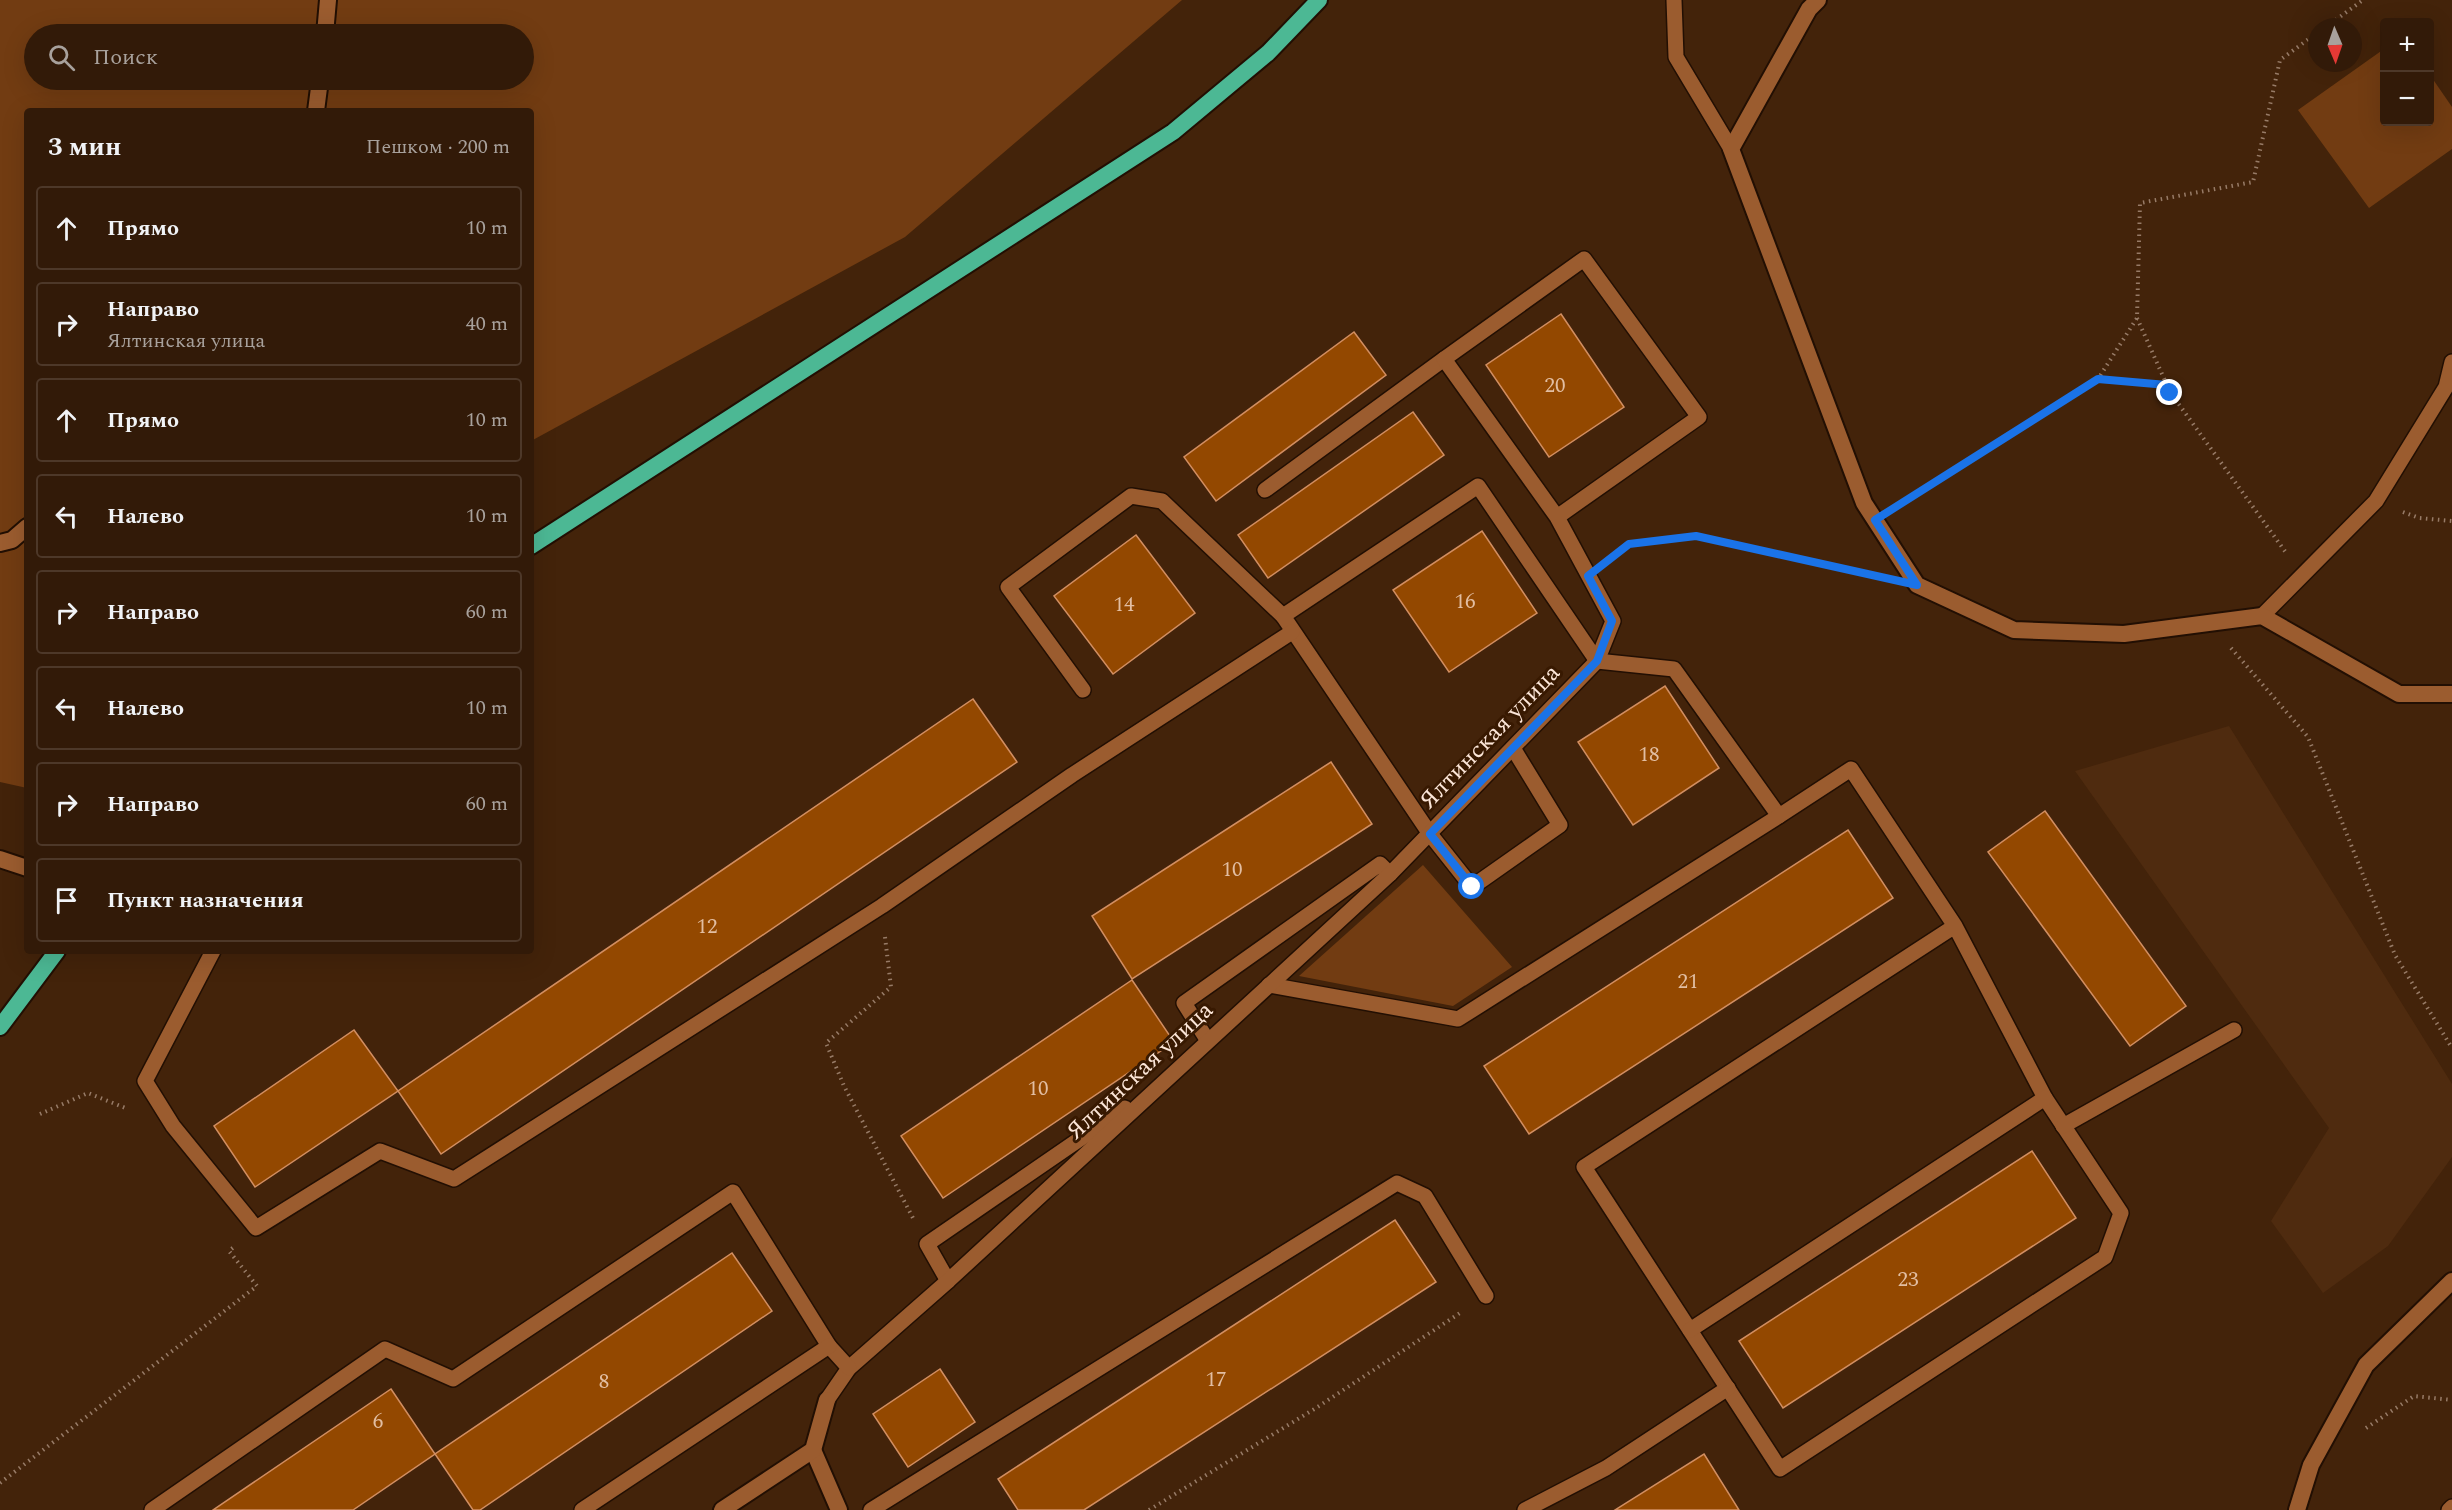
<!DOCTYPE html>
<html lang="ru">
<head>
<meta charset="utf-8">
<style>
	:root { --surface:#321a08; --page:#3d2716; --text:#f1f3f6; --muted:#a8a19c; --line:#4d3829 }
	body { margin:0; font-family:Spectral,serif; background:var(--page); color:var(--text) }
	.controls { position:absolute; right:18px; top:18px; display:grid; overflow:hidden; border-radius:6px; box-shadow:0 6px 24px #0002 }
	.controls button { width:54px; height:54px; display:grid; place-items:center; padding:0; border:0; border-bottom:2px solid var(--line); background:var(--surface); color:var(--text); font:30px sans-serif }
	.compass { position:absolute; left:2308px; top:18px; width:54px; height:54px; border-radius:50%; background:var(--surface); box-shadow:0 6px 24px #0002; rotate:178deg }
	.stop { position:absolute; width:18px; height:18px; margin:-14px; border:4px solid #1a73e8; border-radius:50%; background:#fff }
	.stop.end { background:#1a73e8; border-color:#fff; box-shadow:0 2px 6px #0008 }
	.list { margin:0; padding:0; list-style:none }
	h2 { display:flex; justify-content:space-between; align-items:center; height:78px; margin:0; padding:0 24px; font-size:26px }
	h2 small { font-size:20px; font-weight:400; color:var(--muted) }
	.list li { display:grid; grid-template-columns:39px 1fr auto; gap:18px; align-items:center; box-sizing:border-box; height:84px; margin:0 12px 12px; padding:0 12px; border:2px solid var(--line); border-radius:6px }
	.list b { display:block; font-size:22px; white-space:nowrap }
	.list p { margin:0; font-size:20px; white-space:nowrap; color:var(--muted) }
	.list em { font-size:20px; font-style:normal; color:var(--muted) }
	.icon { flex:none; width:33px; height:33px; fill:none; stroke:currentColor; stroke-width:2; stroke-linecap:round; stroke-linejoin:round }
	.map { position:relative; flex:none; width:2452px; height:1510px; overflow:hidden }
	.search { position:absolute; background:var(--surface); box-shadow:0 6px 24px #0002; left:24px; top:24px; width:510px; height:66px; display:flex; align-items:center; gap:15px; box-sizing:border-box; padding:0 21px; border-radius:33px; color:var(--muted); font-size:22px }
	.panel { position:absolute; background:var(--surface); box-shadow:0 6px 24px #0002; left:24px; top:108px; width:510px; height:846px; border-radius:6px }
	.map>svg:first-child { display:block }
	.built { fill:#4f2b0f }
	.green { fill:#723c12; fill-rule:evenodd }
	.building { fill:#934800; stroke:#d28e61; stroke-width:1.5 }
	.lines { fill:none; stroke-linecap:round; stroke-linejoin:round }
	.service-casing { stroke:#220f03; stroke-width:18 }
	.minor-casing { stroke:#220f03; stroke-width:20 }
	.trunk-casing { stroke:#220f03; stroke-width:20 }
	.path { stroke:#977b67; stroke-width:4; stroke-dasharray:1.5 4.5; stroke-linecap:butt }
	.service { stroke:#9b5c2f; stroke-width:15 }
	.minor { stroke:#9b5c2f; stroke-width:16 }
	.trunk { stroke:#4cb894; stroke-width:16 }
	.route { stroke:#1a73e8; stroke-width:8 }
	.labels { text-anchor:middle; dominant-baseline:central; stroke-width:6; stroke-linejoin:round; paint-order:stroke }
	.number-label { font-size:21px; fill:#e2bea2 }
	.street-label { font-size:24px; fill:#fce6d8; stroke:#381901 }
</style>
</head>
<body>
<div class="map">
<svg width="2452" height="1510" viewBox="0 0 2452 1510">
	<rect width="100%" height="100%" fill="#43230a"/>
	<!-- built -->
	<path class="built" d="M2229,726L2452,1084V1157L2388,1246L2323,1293L2271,1221L2329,1128L2075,771Z"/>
	<!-- green -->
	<g class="green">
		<path d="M0,0H1182L905,237L531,441V111H27V788L0,782ZM34,34H524V80H34Z"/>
		<path d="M2384,49V122H2430V75L2452,107V149L2369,208L2298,110Z"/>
		<path d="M1423,865L1512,967L1453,1006L1299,976Z"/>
	</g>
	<!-- building -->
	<g class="building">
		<path d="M1561,314L1624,407L1549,457L1486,365Z"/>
		<path d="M1354,332L1386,375L1216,501L1184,457Z"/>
		<path d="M1413,412L1444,455L1268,578L1238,535Z"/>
		<path d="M1482,531L1537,613L1449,672L1393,590Z"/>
		<path d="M1136,535L1195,613L1113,674L1054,596Z"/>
		<path d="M1665,686L1719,768L1633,825L1578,742Z"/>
		<path d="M973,699L1017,762L441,1154L398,1091Z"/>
		<path d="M1331,762L1372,824L1132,979L1092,916Z"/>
		<path d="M2045,811L2186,1006L2130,1046L1988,852Z"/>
		<path d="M1848,830L1893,898L1529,1134L1484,1066Z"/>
		<path d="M1132,980L1174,1042L943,1198L901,1136Z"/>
		<path d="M354,1030L398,1091L255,1187L214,1126Z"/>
		<path d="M2032,1151L2076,1218L1783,1408L1739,1341Z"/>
		<path d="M1395,1220L1436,1282L1084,1510H1018L998,1479Z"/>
		<path d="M732,1253L772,1311L480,1510H473L435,1454Z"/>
		<path d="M940,1369L975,1422L908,1467L873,1414Z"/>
		<path d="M391,1389L435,1454L353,1510H213Z"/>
		<path d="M1704,1454L1739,1510H1615Z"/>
	</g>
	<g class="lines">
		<!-- service casing -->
		<g class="service-casing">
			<g id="service">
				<path d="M1674,0L1676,57L1731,149"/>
				<path d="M1265,490L1444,359"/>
				<path d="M2262,616L2376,501L2446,387L2452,362"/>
				<path d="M1083,690L1008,587L1131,496L1162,501L1283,616"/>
				<path d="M1513,748L1560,825L1472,887L1430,834L1283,616L1478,486L1597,661L1674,669L1779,816"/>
				<path d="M213,951L145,1081L173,1126L256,1228L380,1151L454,1179L882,906L1072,775L1292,632"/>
				<path d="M1269,985L1458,1019L1779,816L1851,769L1955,926L2045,1098L2121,1213L2105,1257L1780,1469L1584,1167L1955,926"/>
				<path d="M1208,1041L1184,1003L1380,864L1390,874"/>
				<path d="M2063,1126L2234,1030"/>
				<path d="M948,1281L927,1244L1125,1108"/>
				<path d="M1690,1330L2045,1098"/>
				<path d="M827,1400L849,1368L948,1281L1390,874L1597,661L1613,621L1557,517L1444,359L1584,259L1699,417L1557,517"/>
				<path d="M152,1510L385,1349L453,1379L733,1192L829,1346L849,1368"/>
				<path d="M582,1510L829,1346"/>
				<path d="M871,1510L1397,1183L1425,1196L1486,1296"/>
				<path d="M1525,1510L1606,1468L1728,1388"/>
				<path d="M2449,1510L2452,1507"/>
			</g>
		</g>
		<!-- minor casing -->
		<g class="minor-casing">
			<g id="minor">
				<path d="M1818,0L1809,9L1731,149L1864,503L1917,585L2014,630L2124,634L2262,616L2399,694H2452"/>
				<path d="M325,34L328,0"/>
				<path d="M316,111L320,80"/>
				<path d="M0,543L12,540L27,527"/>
				<path d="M0,859L27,868"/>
				<path d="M813,1450L839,1510"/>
				<path d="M722,1510L813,1450L827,1400"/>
				<path d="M2297,1510L2311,1465L2366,1365L2452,1281"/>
			</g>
		</g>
		<!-- trunk casing -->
		<g class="trunk-casing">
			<g id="trunk">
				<path d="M531,546L1173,132L1268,53L1319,0"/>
				<path d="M0,1027L57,951"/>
			</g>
		</g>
		<!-- path -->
		<g class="path">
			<path d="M2326,27L2363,0"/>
			<path d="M2137,318L2170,392L2287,554"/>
			<path d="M2098,379L2167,385"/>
			<path d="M1899,505L2098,379L2137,318L2140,203L2253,182L2280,60L2317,33"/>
			<path d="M2403,512L2419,518L2452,521"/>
			<path d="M1610,558L1629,544L1696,536L1878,577"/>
			<path d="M2231,648L2308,737L2395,955L2452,1048"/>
			<path d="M885,937L891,987L826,1043L844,1086L914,1220"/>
			<path d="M40,1114L88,1093L128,1109"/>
			<path d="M2366,1428L2414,1396L2452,1400"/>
			<path d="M0,1483L257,1286L229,1251L235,1246"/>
			<path d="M1149,1510L1316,1408L1463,1311"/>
		</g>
		<!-- service -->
		<use href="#service" class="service"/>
		<!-- minor -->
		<use href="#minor" class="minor"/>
		<!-- trunk -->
		<use href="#trunk" class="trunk"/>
	</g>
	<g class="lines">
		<!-- route -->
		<path class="route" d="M1472,887L1430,834L1597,661L1612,621L1588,576L1629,544L1696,536L1917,585L1875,520L2098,379L2167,385L2170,393"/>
	</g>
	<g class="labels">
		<!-- number labels -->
		<g class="number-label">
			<text x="1555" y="386">20</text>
			<text x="1465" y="602">16</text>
			<text x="1124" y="605">14</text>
			<text x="1649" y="755">18</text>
			<text x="1232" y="870">10</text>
			<text x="707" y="927">12</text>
			<text x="1688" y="982">21</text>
			<text x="1038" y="1089">10</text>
			<text x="1908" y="1280">23</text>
			<text x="1216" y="1380">17</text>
			<text x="604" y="1382">8</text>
			<text x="378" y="1422">6</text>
		</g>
		<!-- street labels -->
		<g class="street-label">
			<text transform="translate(1490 737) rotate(-46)">Ялтинская улица</text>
			<text transform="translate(1140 1071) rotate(-43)">Ялтинская улица</text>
		</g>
	</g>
</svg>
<div class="controls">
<button>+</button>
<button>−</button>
</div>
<svg class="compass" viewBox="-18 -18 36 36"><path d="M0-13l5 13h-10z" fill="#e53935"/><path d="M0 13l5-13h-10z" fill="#a8a19c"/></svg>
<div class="stop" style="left:1472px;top:887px"></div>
<div class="stop end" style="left:2170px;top:393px"></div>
<div class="search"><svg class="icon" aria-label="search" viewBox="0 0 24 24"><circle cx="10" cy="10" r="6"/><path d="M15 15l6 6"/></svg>Поиск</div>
<section class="panel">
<h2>3 мин<small>Пешком · 200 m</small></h2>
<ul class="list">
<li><svg class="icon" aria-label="ahead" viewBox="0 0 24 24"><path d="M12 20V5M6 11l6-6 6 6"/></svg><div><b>Прямо</b></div><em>10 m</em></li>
<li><svg class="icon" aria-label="right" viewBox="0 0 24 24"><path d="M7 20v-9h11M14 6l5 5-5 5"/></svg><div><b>Направо</b><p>Ялтинская улица</p></div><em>40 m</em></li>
<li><svg class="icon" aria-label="ahead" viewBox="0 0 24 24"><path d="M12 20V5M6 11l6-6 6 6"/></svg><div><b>Прямо</b></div><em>10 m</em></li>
<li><svg class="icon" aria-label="left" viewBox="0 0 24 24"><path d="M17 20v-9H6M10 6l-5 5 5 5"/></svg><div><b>Налево</b></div><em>10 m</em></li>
<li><svg class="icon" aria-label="right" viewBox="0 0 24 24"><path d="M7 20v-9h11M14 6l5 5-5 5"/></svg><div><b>Направо</b></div><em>60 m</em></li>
<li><svg class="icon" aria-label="left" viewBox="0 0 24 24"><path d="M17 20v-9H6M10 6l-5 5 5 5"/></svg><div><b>Налево</b></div><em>10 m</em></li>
<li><svg class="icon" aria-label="right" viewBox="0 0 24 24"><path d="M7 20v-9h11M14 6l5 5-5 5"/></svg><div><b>Направо</b></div><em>60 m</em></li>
<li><svg class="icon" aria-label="arrive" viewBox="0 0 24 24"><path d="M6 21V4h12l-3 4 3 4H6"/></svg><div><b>Пункт назначения</b></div></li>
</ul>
</section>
</div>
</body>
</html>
